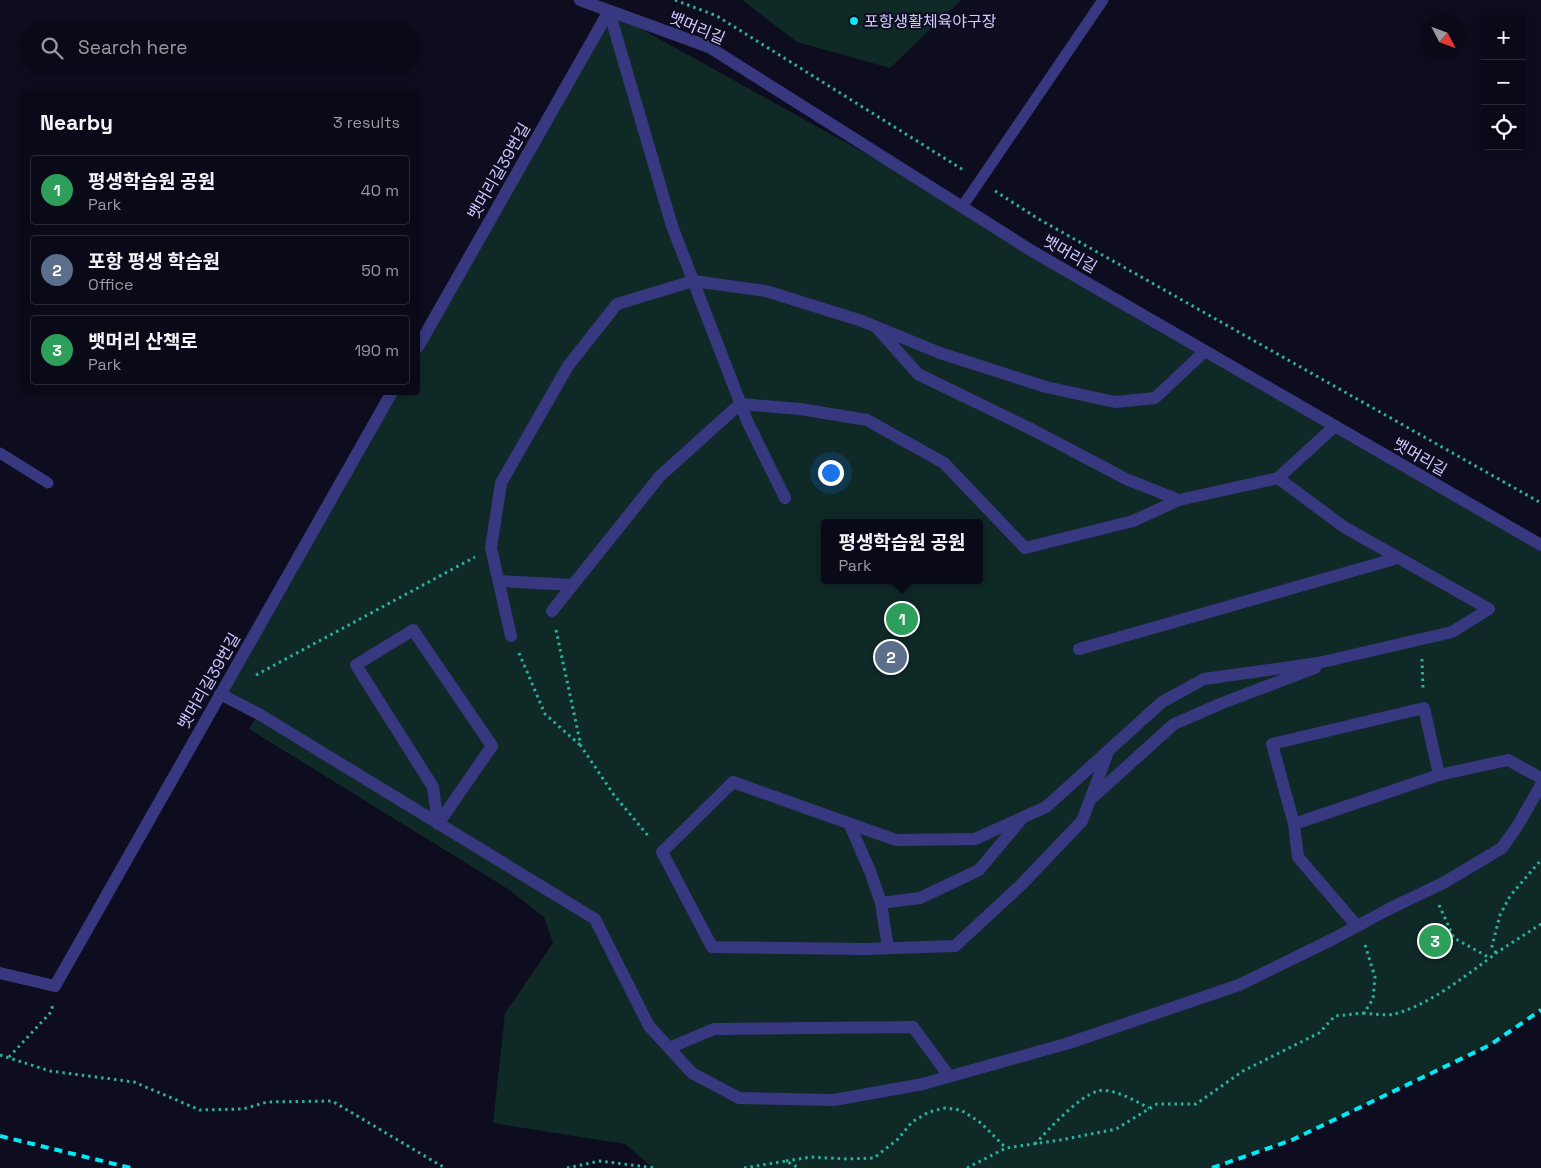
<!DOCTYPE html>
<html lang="en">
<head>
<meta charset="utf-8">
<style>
	:root { --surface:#0a0917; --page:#131220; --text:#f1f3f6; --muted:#999aa1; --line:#2a2a36; --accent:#1a73e8 }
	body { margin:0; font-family:"Space Grotesk","Noto Sans KR",sans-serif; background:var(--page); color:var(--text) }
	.controls { position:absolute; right:15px; top:15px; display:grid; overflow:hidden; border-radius:5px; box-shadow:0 2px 8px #0003 }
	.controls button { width:45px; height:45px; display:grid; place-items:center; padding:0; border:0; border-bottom:1px solid var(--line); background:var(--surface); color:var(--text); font:25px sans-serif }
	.compass { position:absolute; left:1421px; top:15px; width:45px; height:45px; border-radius:50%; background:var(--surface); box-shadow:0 2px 8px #0003; rotate:131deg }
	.you { position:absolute; left:830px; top:472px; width:18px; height:18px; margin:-12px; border:4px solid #fff; border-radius:50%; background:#1a73e8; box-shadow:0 0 0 8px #1a73e833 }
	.badge { display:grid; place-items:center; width:32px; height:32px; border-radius:50%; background:var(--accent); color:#fff; font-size:16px; font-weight:700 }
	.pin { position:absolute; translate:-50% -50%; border:2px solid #fff; box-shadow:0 1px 5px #0006 }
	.popup { position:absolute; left:821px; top:519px; width:162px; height:65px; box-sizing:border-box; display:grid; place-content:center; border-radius:5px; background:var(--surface); filter:drop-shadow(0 1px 4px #0005); font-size:16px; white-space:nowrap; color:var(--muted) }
	.popup b { font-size:19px; color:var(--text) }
	.popup::after { content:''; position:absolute; left:50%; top:100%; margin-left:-10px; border:10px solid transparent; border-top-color:var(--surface) }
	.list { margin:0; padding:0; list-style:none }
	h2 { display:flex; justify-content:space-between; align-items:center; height:65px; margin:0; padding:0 20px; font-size:21px }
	h2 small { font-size:16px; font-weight:400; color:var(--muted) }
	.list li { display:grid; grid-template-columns:32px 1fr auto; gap:15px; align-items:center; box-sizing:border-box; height:70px; margin:0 10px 10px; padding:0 10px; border:1px solid var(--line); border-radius:5px }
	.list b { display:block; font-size:19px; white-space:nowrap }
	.list p { margin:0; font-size:16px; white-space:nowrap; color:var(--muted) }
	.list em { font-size:16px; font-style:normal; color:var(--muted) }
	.icon { flex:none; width:28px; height:28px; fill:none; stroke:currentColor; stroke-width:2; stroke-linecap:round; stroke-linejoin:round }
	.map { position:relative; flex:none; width:1541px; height:1168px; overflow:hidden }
	.search { position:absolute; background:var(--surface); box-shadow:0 2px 8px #0003; left:20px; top:20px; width:400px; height:55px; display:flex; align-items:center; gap:12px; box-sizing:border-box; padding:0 18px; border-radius:28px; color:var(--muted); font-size:19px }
	.panel { position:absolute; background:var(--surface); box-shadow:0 2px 8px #0003; left:20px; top:90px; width:400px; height:305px; border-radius:5px }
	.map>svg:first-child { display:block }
	.green { fill:#0f2927; fill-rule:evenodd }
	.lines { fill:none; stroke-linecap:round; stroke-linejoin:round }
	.path { stroke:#2cb1a1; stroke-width:3; stroke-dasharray:2.5 4; stroke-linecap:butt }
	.lane { stroke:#37387f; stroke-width:11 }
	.street { stroke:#37387f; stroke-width:12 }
	.rail { stroke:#00ebf5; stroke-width:4; stroke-dasharray:8 6; stroke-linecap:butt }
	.poi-dot { fill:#00ebf5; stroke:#0e0c1f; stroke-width:2 }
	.labels { text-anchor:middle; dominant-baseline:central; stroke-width:4; stroke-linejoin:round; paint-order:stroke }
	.poi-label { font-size:16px; fill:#cdcaff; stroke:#0e0c1f; text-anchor:start }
	.street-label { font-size:16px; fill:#cdcaff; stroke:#0e0c1f }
</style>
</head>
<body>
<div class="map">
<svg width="1541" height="1168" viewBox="0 0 1541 1168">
	<rect width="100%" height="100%" fill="#0e0c1f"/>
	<!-- green -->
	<g class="green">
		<path d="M742,0H961L890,68L797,42Z"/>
		<path d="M609,11L962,207L1541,545V1010L1490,1045L1292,1140L1212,1168H653L625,1144L493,1123L505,1013L553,943L544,917L508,889L249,729L258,715L220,694L392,393L418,392V347ZM824,523H980V580H824Z"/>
	</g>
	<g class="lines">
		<!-- path -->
		<g class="path">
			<path d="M675,0L717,16L965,171"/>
			<path d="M995,191L1037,218L1541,503"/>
			<path d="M556,630L581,746L614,795L650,838"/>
			<path d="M519,653L545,714L580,745"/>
			<path d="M1422,659L1423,690"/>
			<path d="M256,675L475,557"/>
			<path d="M1439,905L1454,938L1490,958L1496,953L1541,924"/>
			<path d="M1365,945L1375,977L1373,999L1364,1013C1373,1014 1386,1016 1395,1014C1430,1004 1461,979 1490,958"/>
			<path d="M1496,953L1492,946L1500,915L1510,896L1541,860"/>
			<path d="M0,1055L50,1071L134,1082L200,1110L243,1109L267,1102L332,1101L445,1168"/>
			<path d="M9,1057L51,1012L53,1004"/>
			<path d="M1035,1144C1049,1129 1079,1096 1098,1091C1112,1087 1137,1102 1149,1108"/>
			<path d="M786,1161L811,1157L847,1159L874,1158L898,1139L912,1122L929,1112L945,1108L961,1110L981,1123L1006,1148"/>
			<path d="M567,1168L600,1161L655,1168"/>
			<path d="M744,1168L786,1161L799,1168"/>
			<path d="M967,1168L1006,1148L1060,1140L1116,1129L1157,1104H1196L1243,1071L1319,1033L1335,1016L1364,1013"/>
		</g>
		<!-- lane -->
		<g class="lane">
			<path d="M962,207L1103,0"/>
			<path d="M0,453L48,483"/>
		</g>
		<!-- street -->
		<g class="street">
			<path d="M580,0L709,47L1032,251L1541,545"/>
			<path d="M609,11L672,226L748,423L785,498"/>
			<path d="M878,329L918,374L1033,430L1126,479L1179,500L1278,478L1335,426"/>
			<path d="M418,347L609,11"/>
			<path d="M499,581L572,585"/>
			<path d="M552,611L660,476L740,404L800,409L867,420L944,463L1025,548L1133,521L1179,500"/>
			<path d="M413,630L492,746L438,824L433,787L356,665Z"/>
			<path d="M511,636L491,548L501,483L568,366L617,304L693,281L766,291L862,321L940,353L1046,387L1115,402L1155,398L1205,351"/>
			<path d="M1079,649L1398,558"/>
			<path d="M220,694L259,714L595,919L649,1026L692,1073L739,1098L834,1100L923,1084L1069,1043L1239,985L1333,939L1389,909L1445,882L1502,848L1518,825L1541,785"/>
			<path d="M1108,752L1082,821L1021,885L955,946L866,949L712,947L662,852L733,782L896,840L975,839L1046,807L1162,702L1204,679L1318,663L1452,632L1489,609L1344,527L1278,478"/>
			<path d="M1092,798L1174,724L1225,702L1315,668"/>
			<path d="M849,823L870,871L881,903L920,898L979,870L1020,821"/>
			<path d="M1294,824L1439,775"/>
			<path d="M881,903L888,948"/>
			<path d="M1357,926L1298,857L1294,824L1272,744L1424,708L1439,775L1508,760L1541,778"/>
			<path d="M0,973L55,986L392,392"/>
			<path d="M669,1048L714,1029L913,1027L949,1076"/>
		</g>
		<!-- rail -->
		<g class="rail">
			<path d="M0,1136L131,1168"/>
			<path d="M1212,1168L1292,1140L1490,1045L1541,1010"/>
		</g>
	</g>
	<!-- markers -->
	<circle class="poi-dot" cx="854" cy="21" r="5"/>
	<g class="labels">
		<!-- poi labels -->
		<g class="poi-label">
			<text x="864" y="21">포항생활체육야구장</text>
		</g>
		<!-- street labels -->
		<g class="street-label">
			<text transform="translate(697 28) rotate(23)">뱃머리길</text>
			<text transform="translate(499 171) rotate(-60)">뱃머리길39번길</text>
			<text transform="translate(1070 254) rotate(30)">뱃머리길</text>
			<text transform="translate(1420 457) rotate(30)">뱃머리길</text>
			<text transform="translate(209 681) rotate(-60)">뱃머리길39번길</text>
		</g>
	</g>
</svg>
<div class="controls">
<button>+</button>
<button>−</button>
<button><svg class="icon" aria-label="locate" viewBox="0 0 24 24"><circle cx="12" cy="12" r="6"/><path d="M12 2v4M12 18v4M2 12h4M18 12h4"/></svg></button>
</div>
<svg class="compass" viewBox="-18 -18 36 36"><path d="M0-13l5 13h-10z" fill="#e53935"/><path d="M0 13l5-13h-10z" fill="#999aa1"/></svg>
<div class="you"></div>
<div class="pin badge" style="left:902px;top:619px;background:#2e9e5b">1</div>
<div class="popup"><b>평생학습원 공원</b>Park</div>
<div class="pin badge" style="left:891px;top:657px;background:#5c6f8a">2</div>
<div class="pin badge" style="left:1435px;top:941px;background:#2e9e5b">3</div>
<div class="search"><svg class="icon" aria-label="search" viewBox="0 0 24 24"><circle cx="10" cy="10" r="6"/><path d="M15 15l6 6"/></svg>Search here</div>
<section class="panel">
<h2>Nearby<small>3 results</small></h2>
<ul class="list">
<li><span class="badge" style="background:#2e9e5b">1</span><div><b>평생학습원 공원</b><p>Park</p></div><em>40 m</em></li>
<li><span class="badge" style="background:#5c6f8a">2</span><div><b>포항 평생 학습원</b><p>Office</p></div><em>50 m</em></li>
<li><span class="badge" style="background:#2e9e5b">3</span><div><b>뱃머리 산책로</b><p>Park</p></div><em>190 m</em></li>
</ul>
</section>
</div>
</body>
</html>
